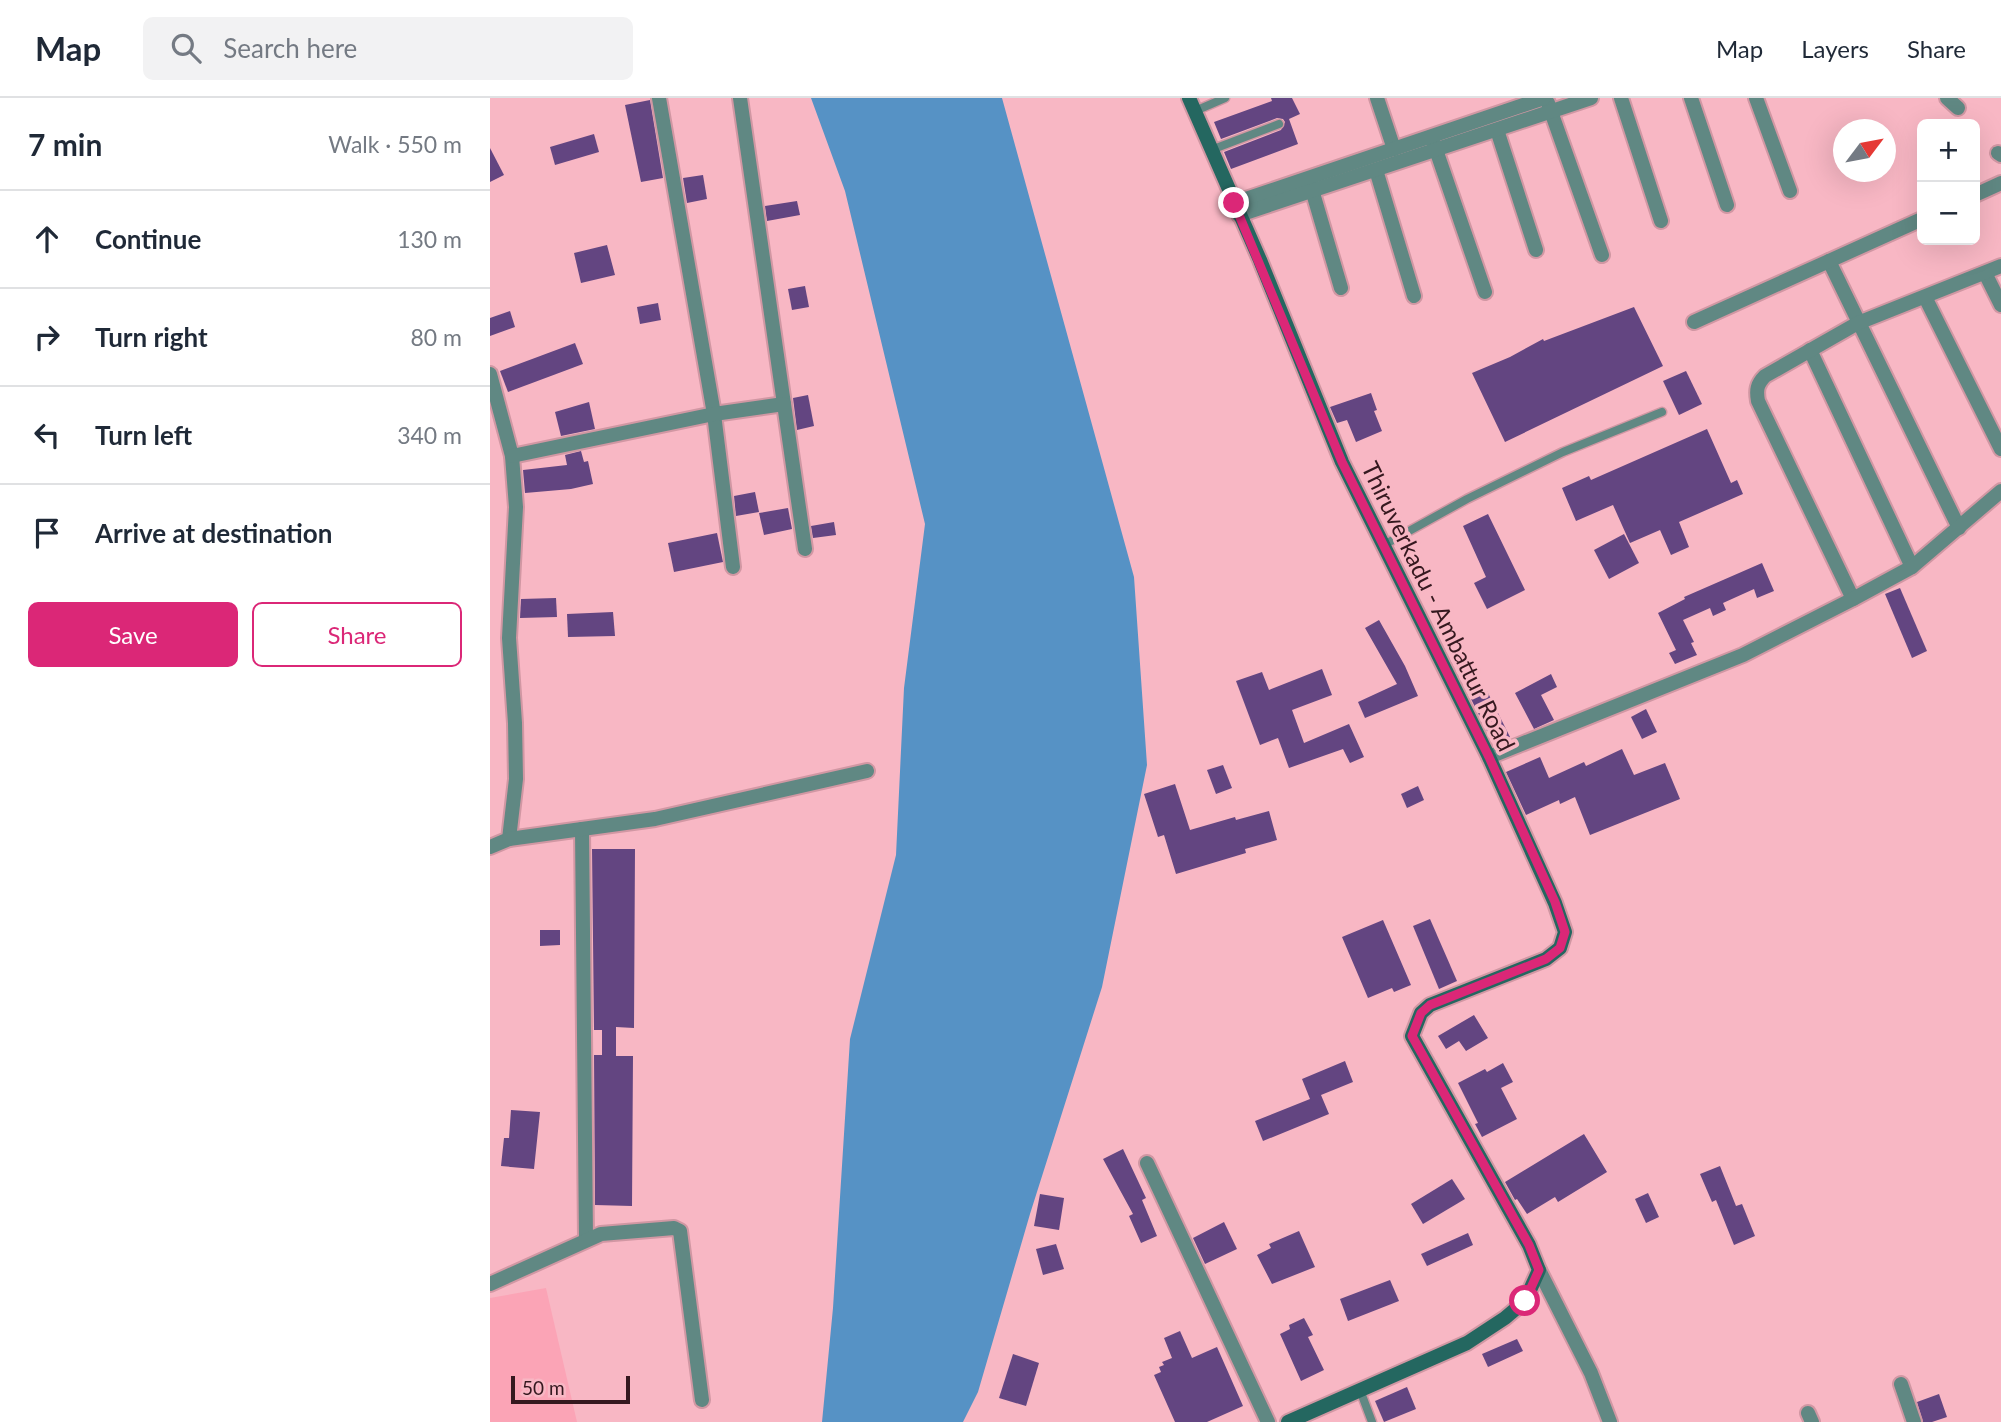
<!DOCTYPE html>
<html lang="en">
<head>
<meta charset="utf-8">
<style>
	:root { --surface:#fff; --page:#f2f2f3; --text:#1f2937; --muted:#747a83; --line:#e0e1e3; --accent:#db2777 }
	body { margin:0; font-family:Lato,sans-serif; background:var(--page); color:var(--text) }
	.controls { position:absolute; right:21px; top:21px; display:grid; overflow:hidden; border-radius:10px; box-shadow:0 7px 28px #0002 }
	.controls button { width:63px; height:63px; display:grid; place-items:center; padding:0; border:0; border-bottom:2px solid var(--line); background:var(--surface); color:var(--text); font:35px sans-serif }
	.compass { position:absolute; left:1343px; top:21px; width:63px; height:63px; border-radius:50%; background:var(--surface); box-shadow:0 7px 28px #0002; rotate:58deg }
	.scale { position:absolute; left:21px; bottom:18px; width:119px; box-sizing:border-box; padding-left:7px; border:4px solid #35181f; border-top:0; font-size:19px; line-height:24px; white-space:nowrap; color:#35181f; -webkit-text-stroke:5px #f8b7c4; paint-order:stroke }
	.stop { position:absolute; width:21px; height:21px; margin:-16px; border:5px solid #db2777; border-radius:50%; background:#fff }
	.stop.end { background:#db2777; border-color:#fff; box-shadow:0 2px 7px #0008 }
	.list { margin:0; padding:0; list-style:none }
	h2 { display:flex; justify-content:space-between; align-items:center; height:91px; margin:0; padding:0 28px; font-size:30px }
	h2 small { font-size:23px; font-weight:400; color:var(--muted) }
	.list li { display:grid; grid-template-columns:46px 1fr auto; gap:21px; align-items:center; box-sizing:border-box; height:98px; padding:0 28px; border-top:2px solid var(--line) }
	.list b { display:block; font-size:26px; white-space:nowrap }
	.list em { font-size:23px; font-style:normal; color:var(--muted) }
	.actions { display:flex; gap:14px; padding:21px 28px }
	.actions a { flex:1; padding:16px 0; border:2px solid var(--accent); border-radius:10px; text-align:center; font-size:24px; color:var(--accent) }
	.actions .main { background:var(--accent); color:#fff }
	.icon { flex:none; width:38px; height:38px; fill:none; stroke:currentColor; stroke-width:2; stroke-linecap:round; stroke-linejoin:round }
	.map { position:relative; flex:none; width:1511px; height:1324px; overflow:hidden }
	header { display:flex; align-items:center; gap:42px; box-sizing:border-box; height:98px; padding:0 35px; background:var(--surface); border-bottom:2px solid var(--line) }
	header strong { font-size:33px }
	nav { display:flex; gap:38px; margin-inline-start:auto; font-size:24px }
	.search { width:490px; height:63px; background:var(--page); display:flex; align-items:center; gap:18px; box-sizing:border-box; padding:0 24px; border-radius:10px; color:var(--muted); font-size:26px }
	main { display:flex }
	aside { flex:1; background:var(--surface) }
	.map>svg:first-child { display:block }
	.built { fill:#fba4b6 }
	.water { fill:#5692c5 }
	.building { fill:#634581 }
	.lines { fill:none; stroke-linecap:round; stroke-linejoin:round }
	.service-casing { stroke:#d197a3; stroke-width:11 }
	.minor-casing { stroke:#d197a3; stroke-width:18 }
	.secondary-casing { stroke:#d197a3; stroke-width:18 }
	.service { stroke:#608883; stroke-width:8 }
	.minor { stroke:#608883; stroke-width:14 }
	.secondary { stroke:#246760; stroke-width:14 }
	.route { stroke:#db2777; stroke-width:9 }
	.labels { text-anchor:middle; dominant-baseline:central; stroke-width:7; stroke-linejoin:round; paint-order:stroke }
	.street-label { font-size:24px; fill:#35181f; stroke:#f8b7c4 }
</style>
</head>
<body>
<header>
<strong>Map</strong>
<div class="search"><svg class="icon" aria-label="search" viewBox="0 0 24 24"><circle cx="10" cy="10" r="6"/><path d="M15 15l6 6"/></svg>Search here</div>
<nav><a>Map</a><a>Layers</a><a>Share</a></nav>
</header>
<main>
<aside>
<h2>7 min<small>Walk · 550 m</small></h2>
<ul class="list">
<li><svg class="icon" aria-label="ahead" viewBox="0 0 24 24"><path d="M12 20V5M6 11l6-6 6 6"/></svg><div><b>Continue</b></div><em>130 m</em></li>
<li><svg class="icon" aria-label="right" viewBox="0 0 24 24"><path d="M7 20v-9h11M14 6l5 5-5 5"/></svg><div><b>Turn right</b></div><em>80 m</em></li>
<li><svg class="icon" aria-label="left" viewBox="0 0 24 24"><path d="M17 20v-9H6M10 6l-5 5 5 5"/></svg><div><b>Turn left</b></div><em>340 m</em></li>
<li><svg class="icon" aria-label="arrive" viewBox="0 0 24 24"><path d="M6 21V4h12l-3 4 3 4H6"/></svg><div><b>Arrive at destination</b></div></li>
</ul>
<div class="actions"><a class="main">Save</a><a>Share</a></div>
</aside>
<div class="map">
<svg width="1511" height="1324" viewBox="0 0 1511 1324">
	<rect width="100%" height="100%" fill="#f8b7c4"/>
	<!-- built -->
	<path class="built" d="M56,1190L87,1324H0V1200Z"/>
	<!-- water -->
	<path class="water" d="M321,0H512L644,479L657,667L612,889L540,1116L488,1294L473,1324H332L343,1210L360,941L406,757L414,590L435,426L355,93Z"/>
	<!-- building -->
	<g class="building">
		<path d="M781,0H802L810,16L799,21L808,46L741,71L734,54L791,32L795,24L793,21L787,20L731,41L724,24L782,3Z"/>
		<path d="M160,2L173,80L151,84L135,7Z"/>
		<path d="M104,36L109,54L65,67L60,49Z"/>
		<path d="M0,50L14,77L0,84Z"/>
		<path d="M213,77L217,101L197,105L193,80Z"/>
		<path d="M307,103L310,117L277,123L275,108Z"/>
		<path d="M117,147L125,177L91,185L84,155Z"/>
		<path d="M315,188L319,209L302,212L298,191Z"/>
		<path d="M168,205L171,222L150,226L147,209Z"/>
		<path d="M1144,209L1173,268L1015,344L982,275L1020,259L1053,241L1054,243Z"/>
		<path d="M20,213L25,229L0,238V220Z"/>
		<path d="M85,245L93,266L18,294L10,273Z"/>
		<path d="M1196,273L1212,306L1189,317L1173,283Z"/>
		<path d="M881,295L887,312L884,313L892,333L866,344L857,322L847,325L840,309Z"/>
		<path d="M318,297L324,328L307,332L303,300Z"/>
		<path d="M99,304L105,331L71,338L65,314Z"/>
		<path d="M1217,331L1241,385L1247,382L1253,396L1189,424L1199,449L1181,457L1170,432L1140,445L1123,407L1086,423L1072,390L1099,378L1101,382Z"/>
		<path d="M91,353L94,364L98,363L103,386L81,391L35,395L33,372L77,367L75,357Z"/>
		<path d="M265,394L269,414L246,418L244,398Z"/>
		<path d="M298,410L302,431L274,437L269,415Z"/>
		<path d="M998,416L1035,492L997,511L984,485L996,479L973,428Z"/>
		<path d="M344,424L346,437L323,440L321,428Z"/>
		<path d="M227,435L233,464L184,474L178,445Z"/>
		<path d="M1134,436L1149,465L1119,481L1104,452Z"/>
		<path d="M1272,465L1284,493L1267,500L1264,491L1233,505L1236,512L1223,518L1220,510L1193,522L1204,544L1201,545L1207,557L1185,566L1179,555L1186,552L1168,515L1195,501L1194,499Z"/>
		<path d="M1410,490L1437,553L1422,560L1395,496Z"/>
		<path d="M66,500L67,519L30,520L31,501Z"/>
		<path d="M123,514L125,538L78,539L77,516Z"/>
		<path d="M889,522L915,568L928,598L875,620L868,604L907,586L875,530Z"/>
		<path d="M832,571L842,597L802,612L814,645L859,626L874,659L860,665L853,651L799,670L788,640L770,647L746,583L772,574L779,592Z"/>
		<path d="M1061,576L1067,589L1051,597L1064,622L1044,631L1025,595Z"/>
		<path d="M997,593L1020,639L1004,647L981,601Z"/>
		<path d="M1156,611L1167,634L1152,641L1141,619Z"/>
		<path d="M1132,651L1144,677L1175,665L1190,701L1100,737L1085,699L1070,706L1069,702L1036,717L1016,674L1050,659L1059,680L1094,664L1096,668Z"/>
		<path d="M733,667L742,690L726,696L717,672Z"/>
		<path d="M685,686L700,732L745,719L746,722L779,713L787,742L755,751L756,755L686,776L674,737L668,739L654,696Z"/>
		<path d="M928,688L934,702L917,710L911,696Z"/>
		<path d="M102,751H145L144,930L126,929V958H143L142,1108L105,1107L104,957H112V932H104Z"/>
		<path d="M940,821L967,883L949,891L923,828Z"/>
		<path d="M893,822L921,887L904,894L902,890L878,900L852,839Z"/>
		<path d="M50,832H70V847L50,848Z"/>
		<path d="M984,917L998,940L976,953L969,943L956,951L948,938Z"/>
		<path d="M855,963L863,984L831,997L839,1016L773,1043L765,1023L820,1001L812,981Z"/>
		<path d="M1013,965L1023,984L1011,990L1027,1021L992,1039L985,1026L988,1025L968,985L995,971L997,974Z"/>
		<path d="M21,1012L50,1014L44,1071L11,1068L14,1040H19Z"/>
		<path d="M1094,1036L1117,1074L1068,1104L1065,1099L1037,1116L1027,1101L1025,1102L1015,1084Z"/>
		<path d="M633,1051L656,1100L652,1102L667,1138L651,1145L639,1118L643,1116L613,1061Z"/>
		<path d="M1230,1068L1246,1108L1252,1106L1265,1138L1244,1147L1226,1102L1222,1104L1210,1076Z"/>
		<path d="M962,1081L975,1101L933,1126L921,1106Z"/>
		<path d="M1158,1095L1169,1119L1156,1125L1145,1101Z"/>
		<path d="M550,1096L574,1100L569,1132L544,1128Z"/>
		<path d="M734,1124L747,1151L715,1166L703,1140Z"/>
		<path d="M809,1133L825,1169L782,1186L767,1157L781,1150L779,1146Z"/>
		<path d="M978,1135L983,1147L937,1168L931,1156Z"/>
		<path d="M566,1146L574,1171L553,1177L546,1151Z"/>
		<path d="M900,1182L909,1203L858,1223L850,1201Z"/>
		<path d="M814,1220L823,1237L818,1239L834,1272L811,1283L790,1236L800,1231L799,1227Z"/>
		<path d="M690,1233L702,1260L727,1249L753,1308L717,1324H685L664,1277L671,1274L669,1269L674,1267L672,1264L682,1260L674,1240Z"/>
		<path d="M1027,1241L1033,1253L998,1269L992,1256Z"/>
		<path d="M523,1256L549,1265L536,1308L509,1300Z"/>
		<path d="M917,1289L926,1311L894,1324L885,1303Z"/>
		<path d="M1449,1296L1457,1319L1442,1324H1433L1427,1304Z"/>
	</g>
	<g class="lines">
		<!-- service casing -->
		<g class="service-casing">
			<g id="service">
				<path d="M705,13L735,0"/>
				<path d="M721,52L789,26"/>
				<path d="M892,448L977,401L1073,354L1172,314"/>
				<path d="M870,1292L882,1324"/>
			</g>
		</g>
		<!-- minor casing -->
		<g class="minor-casing">
			<g id="minor">
				<path d="M169,0L224,316L243,469"/>
				<path d="M250,0L294,306"/>
				<path d="M887,0L904,51"/>
				<path d="M1131,0L1171,123"/>
				<path d="M1201,0L1237,107"/>
				<path d="M1266,0L1300,93"/>
				<path d="M1457,0L1468,10"/>
				<path d="M1058,5L1112,157"/>
				<path d="M1007,32L1046,152"/>
				<path d="M944,46L995,194"/>
				<path d="M1508,55L1511,57"/>
				<path d="M886,72L924,198"/>
				<path d="M820,85L851,190"/>
				<path d="M1485,97L1511,85"/>
				<path d="M744,105L1054,0"/>
				<path d="M749,117L1101,0"/>
				<path d="M1339,163L1469,430"/>
				<path d="M1495,175L1511,207"/>
				<path d="M1435,199L1511,351"/>
				<path d="M1204,224L1432,121"/>
				<path d="M1320,252L1422,469"/>
				<path d="M0,276L22,358L26,409L19,540L25,625L26,681L19,741L0,749"/>
				<path d="M22,358L224,316L294,306L315,451"/>
				<path d="M1363,501L1268,303C1266,292 1267,286 1275,278L1368,225L1511,168"/>
				<path d="M999,659L1253,557L1363,501L1422,469L1511,393"/>
				<path d="M92,731L96,1141"/>
				<path d="M19,741L165,721L377,673"/>
				<path d="M657,1065L778,1324"/>
				<path d="M1049,1172L1101,1275L1120,1324"/>
				<path d="M0,1186L111,1136L184,1130L190,1133L212,1302"/>
				<path d="M1411,1286L1424,1324"/>
				<path d="M1318,1315L1322,1324"/>
			</g>
		</g>
		<!-- secondary casing -->
		<g class="secondary-casing">
			<path id="secondary" d="M699,0L770,162L852,364L999,659L1065,805L1075,834L1070,850L1056,861L940,907L931,915L922,938L1039,1147L1049,1172L1035,1203L1015,1220L977,1245L798,1324"/>
		</g>
		<!-- service -->
		<use href="#service" class="service"/>
		<!-- minor -->
		<use href="#minor" class="minor"/>
		<!-- secondary -->
		<use href="#secondary" class="secondary"/>
	</g>
	<g class="lines">
		<!-- route -->
		<path class="route" d="M744,105L852,364L999,659L1065,804L1075,834L1070,850L1056,861L940,907L931,915L922,938L1039,1147L1049,1172L1035,1203"/>
	</g>
	<g class="labels">
		<!-- street labels -->
		<g class="street-label">
			<text transform="translate(949 508) rotate(64)">Thiruverkadu - Ambattur Road</text>
		</g>
	</g>
</svg>
<div class="controls">
<button>+</button>
<button>−</button>
</div>
<svg class="compass" viewBox="-18 -18 36 36"><path d="M0-13l5 13h-10z" fill="#e53935"/><path d="M0 13l5-13h-10z" fill="#747a83"/></svg>
<div class="scale">50 m</div>
<div class="stop" style="left:1035px;top:1203px"></div>
<div class="stop end" style="left:744px;top:105px"></div>
</div>
</main>
</body>
</html>
